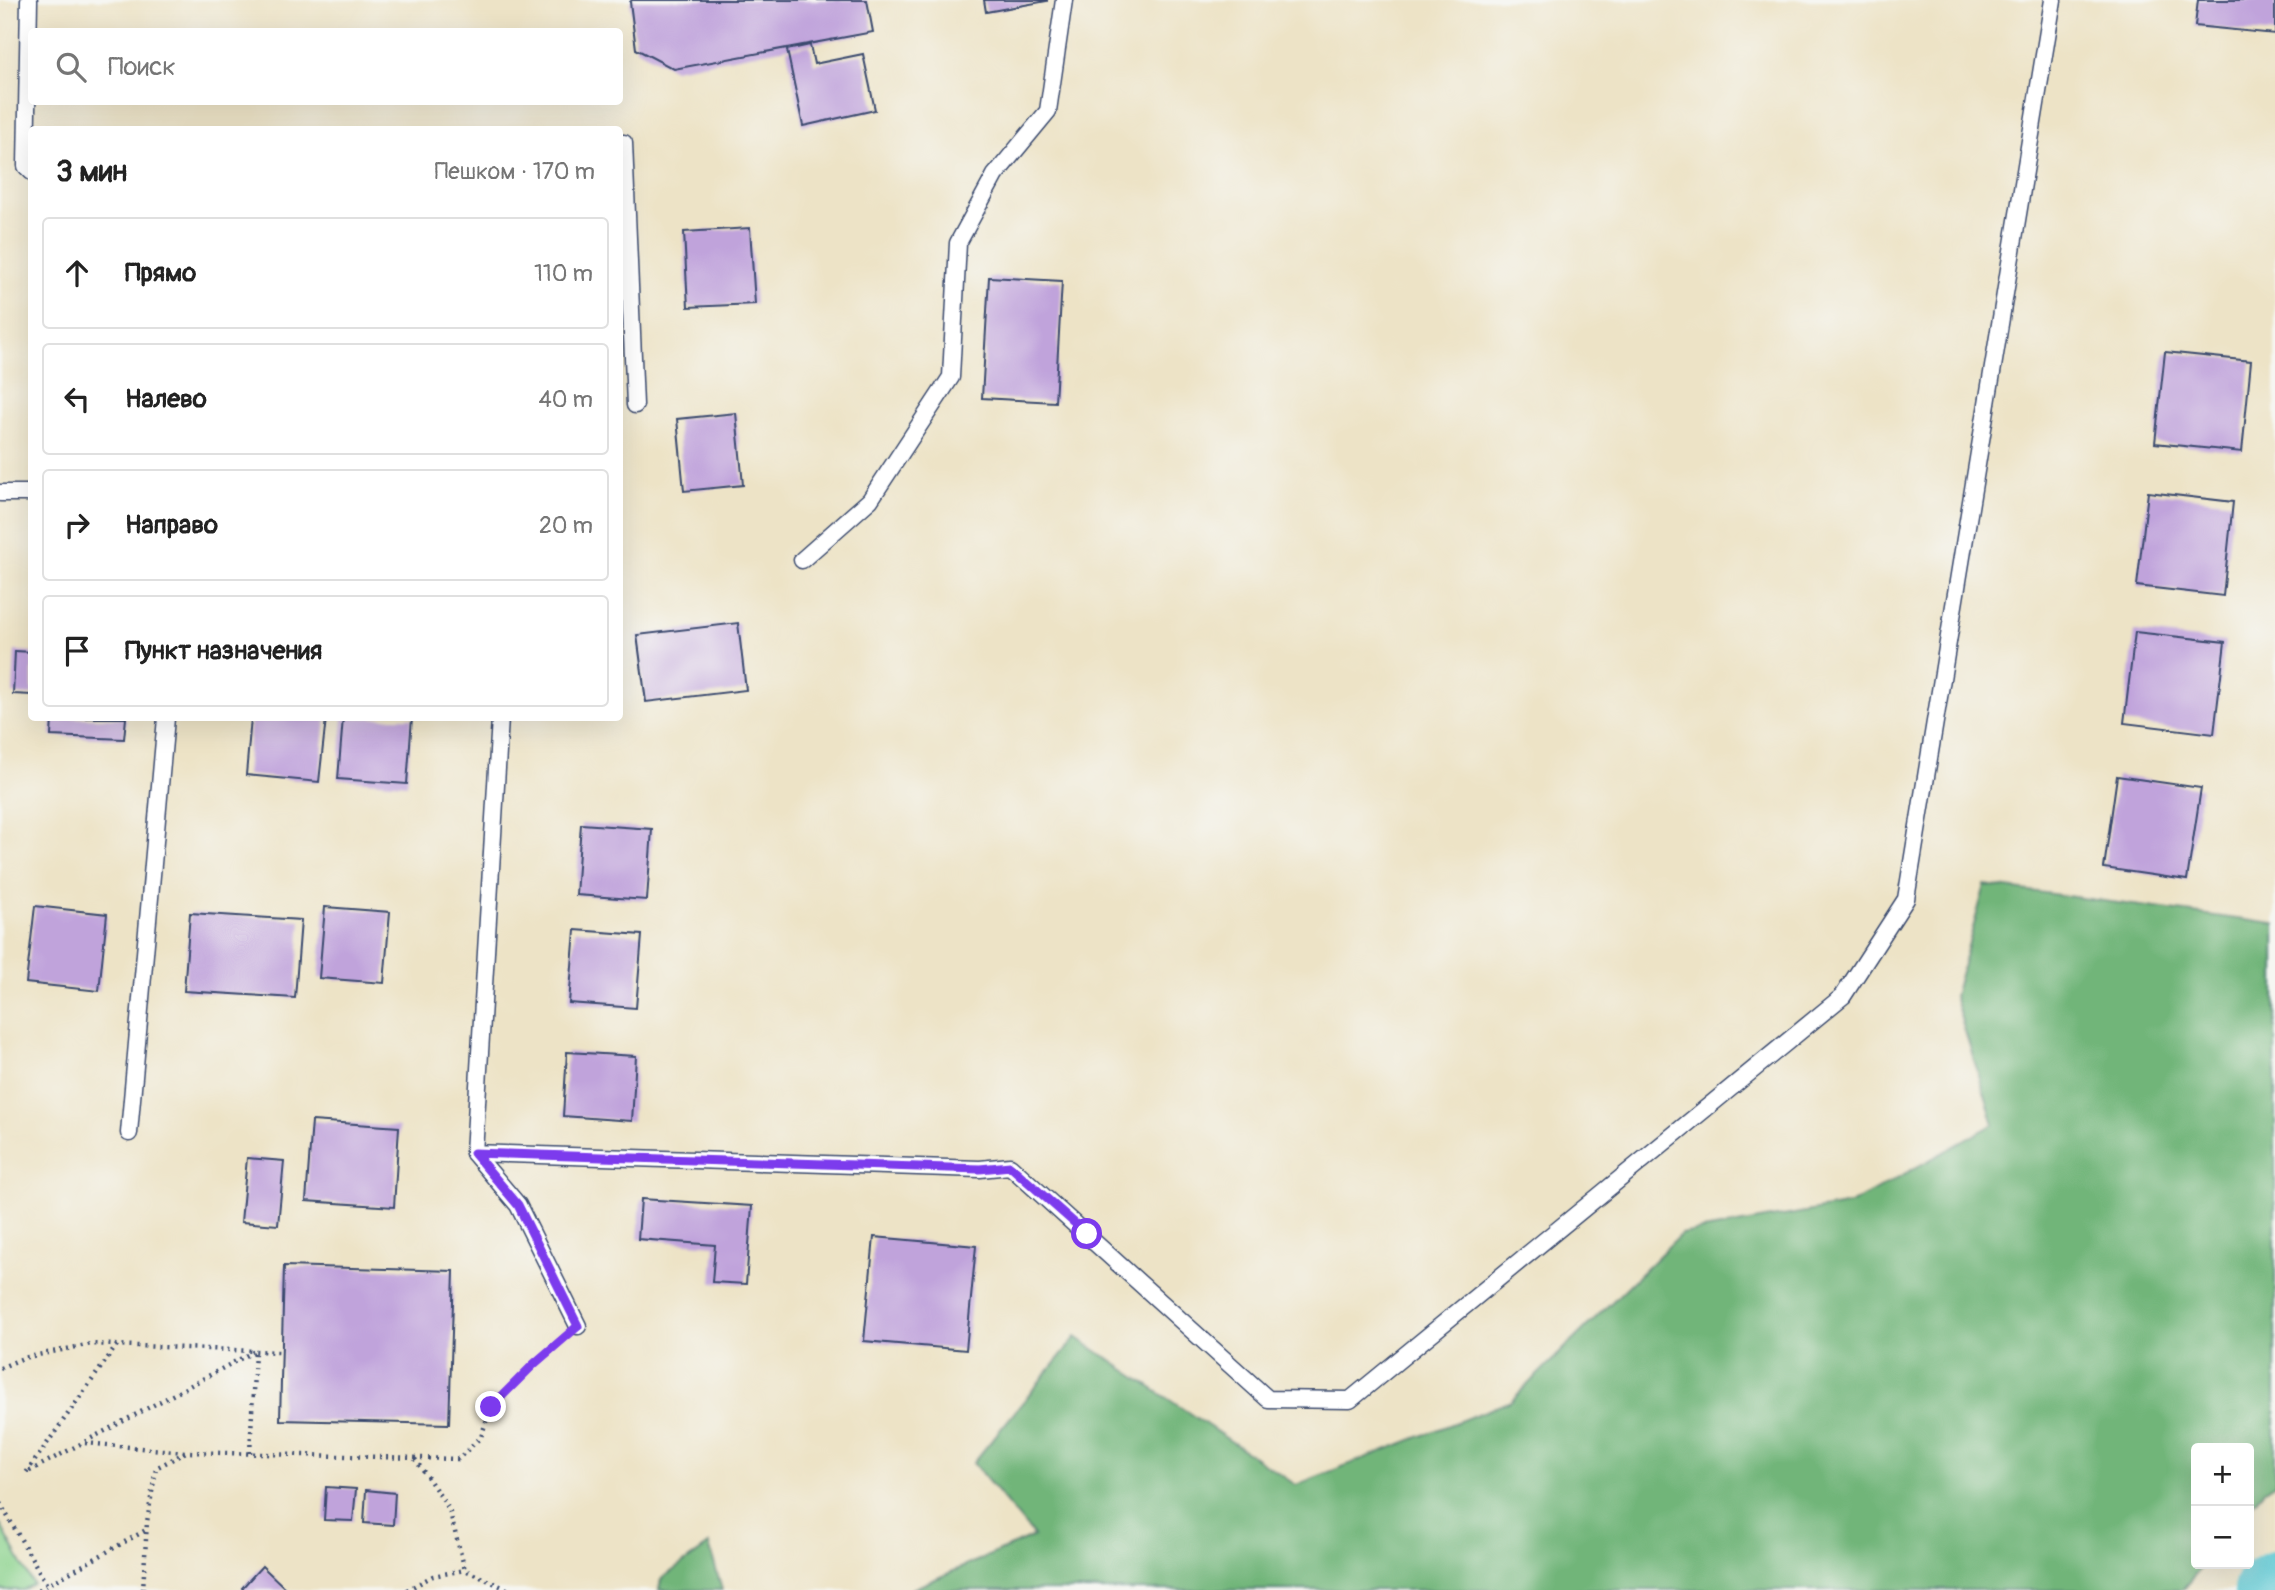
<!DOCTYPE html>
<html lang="ru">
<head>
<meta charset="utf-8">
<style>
	:root { --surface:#fff; --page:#f6f6f6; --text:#222; --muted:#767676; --line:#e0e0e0 }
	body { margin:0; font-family:Pangolin,sans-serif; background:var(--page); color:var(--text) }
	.controls { position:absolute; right:21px; bottom:21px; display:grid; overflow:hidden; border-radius:7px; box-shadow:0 7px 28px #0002 }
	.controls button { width:63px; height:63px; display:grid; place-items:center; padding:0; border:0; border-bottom:2px solid var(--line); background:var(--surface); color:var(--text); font:35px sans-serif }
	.stop { position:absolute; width:21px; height:21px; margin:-16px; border:5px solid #7c3aed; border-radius:50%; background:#fff }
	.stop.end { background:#7c3aed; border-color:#fff; box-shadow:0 2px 7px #0008 }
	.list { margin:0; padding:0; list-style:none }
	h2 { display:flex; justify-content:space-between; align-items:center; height:91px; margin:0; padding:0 28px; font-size:30px }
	h2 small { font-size:23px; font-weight:400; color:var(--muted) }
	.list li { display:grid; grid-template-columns:46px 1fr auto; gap:21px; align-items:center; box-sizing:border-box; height:112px; margin:0 14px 14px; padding:0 14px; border:2px solid var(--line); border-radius:7px }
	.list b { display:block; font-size:26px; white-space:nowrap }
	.list em { font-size:23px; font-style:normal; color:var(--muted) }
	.icon { flex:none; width:38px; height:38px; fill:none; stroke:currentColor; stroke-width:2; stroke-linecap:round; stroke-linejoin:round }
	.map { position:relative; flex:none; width:2275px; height:1590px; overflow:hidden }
	.search { position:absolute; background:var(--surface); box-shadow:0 7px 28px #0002; left:28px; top:28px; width:595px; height:77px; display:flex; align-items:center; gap:18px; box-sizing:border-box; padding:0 24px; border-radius:7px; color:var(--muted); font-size:26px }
	.panel { position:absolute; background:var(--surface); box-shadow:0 7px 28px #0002; left:28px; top:126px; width:595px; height:595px; border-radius:7px }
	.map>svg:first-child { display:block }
	.green { fill:#8cd38e; stroke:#548176; stroke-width:2 }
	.forest { fill:#71b579; stroke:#46726c; stroke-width:2 }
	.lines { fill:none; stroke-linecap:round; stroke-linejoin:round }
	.river { stroke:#5dc9d4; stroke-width:68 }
	.building { fill:#c0a3db }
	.service-casing { stroke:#3a4a6e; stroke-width:19 }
	.path { stroke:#3a4a6e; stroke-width:4.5; stroke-dasharray:2 5; stroke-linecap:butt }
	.service { stroke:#fff; stroke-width:16 }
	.route { stroke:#7c3aed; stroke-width:9 }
</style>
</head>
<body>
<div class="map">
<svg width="2275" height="1590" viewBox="0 0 2275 1590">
	<rect width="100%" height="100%" fill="#f6f6f2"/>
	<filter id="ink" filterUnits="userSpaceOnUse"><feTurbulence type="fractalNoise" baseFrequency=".0143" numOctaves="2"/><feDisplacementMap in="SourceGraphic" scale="14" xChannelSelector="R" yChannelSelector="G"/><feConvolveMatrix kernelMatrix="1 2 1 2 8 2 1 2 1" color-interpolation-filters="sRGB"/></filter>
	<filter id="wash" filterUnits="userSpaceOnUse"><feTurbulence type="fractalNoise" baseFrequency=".00686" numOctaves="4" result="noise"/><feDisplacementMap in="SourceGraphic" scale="28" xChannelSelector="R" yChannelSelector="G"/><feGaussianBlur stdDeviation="1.57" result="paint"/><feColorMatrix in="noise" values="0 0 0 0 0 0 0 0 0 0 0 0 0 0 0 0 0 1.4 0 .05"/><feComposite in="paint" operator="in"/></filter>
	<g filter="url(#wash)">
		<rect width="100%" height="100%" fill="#ede3c6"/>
		<!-- green -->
		<path class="green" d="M0,1524L33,1584L23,1590H0Z"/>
		<!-- forest -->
		<g class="forest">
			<path d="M1985,885L2275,924V1483L2263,1491L2249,1508V1448H2196V1564H2204L2182,1590H910L1034,1536L973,1463L1076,1337L1296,1485L1511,1401L1681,1234L1850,1204L1994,1124L1954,996Z"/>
			<path d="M709,1545L722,1590H659L661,1579Z"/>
		</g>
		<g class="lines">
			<!-- river -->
			<path class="river" d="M2268,1590L2275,1585"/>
		</g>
		<g id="blocks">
			<!-- building -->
			<g class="building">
				<path d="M632,0H867L873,32L674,69L636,49L630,2Z"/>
				<path d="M984,0H1047V1L986,12Z"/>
				<path d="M2198,0H2275V34L2195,26Z"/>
				<path d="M810,45L814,64L863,54L875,110L803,126L787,50Z"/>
				<path d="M750,228L755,304L688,307L684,232Z"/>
				<path d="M989,277L1062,281L1055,402L982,398Z"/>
				<path d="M2165,352L2251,361L2242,452L2155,443Z"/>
				<path d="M736,413L743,485L684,491L677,419Z"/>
				<path d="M2148,492L2233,502L2223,596L2137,586Z"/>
				<path d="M738,623L746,690L646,702L637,635Z"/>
				<path d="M2135,632L2225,642L2214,734L2124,723Z"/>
				<path d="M15,651L32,652V695L13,694Z"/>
				<path d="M52,718H126L124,739L51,736Z"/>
				<path d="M251,718H326L319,782L246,775Z"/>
				<path d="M343,718H412L407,784L338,779Z"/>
				<path d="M2117,776L2201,788L2187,880L2104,868Z"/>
				<path d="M581,824L652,829L647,900L576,895Z"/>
				<path d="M35,906L107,914L99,991L26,983Z"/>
				<path d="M325,907L390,912L384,983L319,978Z"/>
				<path d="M190,913L301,920L295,998L184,991Z"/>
				<path d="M575,930L642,935L636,1008L569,1003Z"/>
				<path d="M567,1052L636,1056L632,1121L563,1116Z"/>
				<path d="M312,1121L399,1127L394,1207L306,1201Z"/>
				<path d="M247,1158L284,1161L278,1225L241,1222Z"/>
				<path d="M641,1199L752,1206L746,1284L712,1282L715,1245L638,1239Z"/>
				<path d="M874,1237L976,1246L966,1350L864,1341Z"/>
				<path d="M284,1266L454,1271L449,1424L280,1420Z"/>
				<path d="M326,1487L356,1489L353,1521L324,1520Z"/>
				<path d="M366,1490L395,1493L393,1525L364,1523Z"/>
				<path d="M262,1566L287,1590H244L242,1588Z"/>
			</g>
		</g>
	</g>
	<g filter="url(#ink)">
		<use href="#blocks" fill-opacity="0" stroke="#3a4a6e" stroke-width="2"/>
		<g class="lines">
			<!-- service casing -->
			<g class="service-casing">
				<g id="service">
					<path d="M29,0L26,166L32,172"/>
					<path d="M620,143H624L635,405"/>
					<path d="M0,493H32"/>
					<path d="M802,560L870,500L951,377L958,243L995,175L1048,111L1064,0"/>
					<path d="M500,718L474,1153L980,1169L1010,1166L1268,1399L1350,1400L1843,996L1906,899L2053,0"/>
					<path d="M129,1133L166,718"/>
					<path d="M474,1153L518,1205L578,1326"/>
				</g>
			</g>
			<!-- path -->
			<g class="path">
				<path d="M117,1345L26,1473L255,1351"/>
				<path d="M0,1368L23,1358L91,1344L279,1352"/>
				<path d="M85,1443L185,1452"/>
				<path d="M250,1453L255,1352"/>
				<path d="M415,1459L449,1509L465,1570L509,1590"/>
				<path d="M0,1503L47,1585"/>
				<path d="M39,1590L146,1530"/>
				<path d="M143,1590L147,1522L156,1468L186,1452L458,1459L481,1437L491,1407L534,1364L559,1343"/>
				<path d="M407,1590L433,1576L465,1570"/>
			</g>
			<!-- service -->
			<use href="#service" class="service"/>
		</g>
	</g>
	<g class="lines" filter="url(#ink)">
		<!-- route -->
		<path class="route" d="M491,1407L534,1364L578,1326L518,1205L474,1153L980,1169L1010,1166L1087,1234"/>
	</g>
</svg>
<div class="controls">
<button>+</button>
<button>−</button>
</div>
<div class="stop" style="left:1087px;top:1234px"></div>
<div class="stop end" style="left:491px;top:1407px"></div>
<div class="search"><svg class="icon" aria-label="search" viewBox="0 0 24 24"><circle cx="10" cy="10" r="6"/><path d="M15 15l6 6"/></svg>Поиск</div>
<section class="panel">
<h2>3 мин<small>Пешком · 170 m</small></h2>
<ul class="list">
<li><svg class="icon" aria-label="ahead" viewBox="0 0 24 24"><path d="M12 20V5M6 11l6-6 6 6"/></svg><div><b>Прямо</b></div><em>110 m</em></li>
<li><svg class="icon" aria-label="left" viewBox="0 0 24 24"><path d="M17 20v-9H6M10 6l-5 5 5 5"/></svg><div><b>Налево</b></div><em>40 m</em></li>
<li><svg class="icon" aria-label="right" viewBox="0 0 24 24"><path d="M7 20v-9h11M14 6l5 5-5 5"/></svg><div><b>Направо</b></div><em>20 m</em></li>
<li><svg class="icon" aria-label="arrive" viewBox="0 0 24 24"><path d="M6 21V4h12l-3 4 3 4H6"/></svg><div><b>Пункт назначения</b></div></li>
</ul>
</section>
</div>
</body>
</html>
